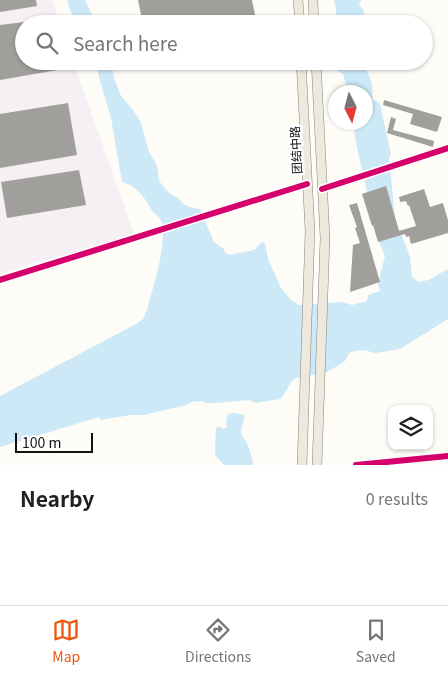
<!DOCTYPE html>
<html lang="en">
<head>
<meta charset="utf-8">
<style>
	:root { --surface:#fff; --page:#f6f6f6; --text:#202124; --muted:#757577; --line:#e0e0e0; --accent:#ea580c }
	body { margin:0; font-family:Georgia,"Noto Sans SC",serif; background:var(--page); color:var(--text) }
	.controls { position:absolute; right:15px; bottom:15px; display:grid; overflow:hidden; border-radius:10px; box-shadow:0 1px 4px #0004 }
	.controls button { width:45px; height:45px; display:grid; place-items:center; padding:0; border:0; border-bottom:1px solid var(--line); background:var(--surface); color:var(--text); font:25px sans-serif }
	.compass { position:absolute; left:328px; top:85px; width:45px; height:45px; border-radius:50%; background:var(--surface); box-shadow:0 1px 4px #0004; rotate:174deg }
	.scale { position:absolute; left:15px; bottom:12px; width:78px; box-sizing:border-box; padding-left:5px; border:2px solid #111; border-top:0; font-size:14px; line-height:18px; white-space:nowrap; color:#111; -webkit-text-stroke:4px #fff; paint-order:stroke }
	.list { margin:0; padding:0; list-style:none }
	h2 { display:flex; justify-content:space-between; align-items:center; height:65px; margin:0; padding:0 20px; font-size:21px }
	h2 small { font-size:16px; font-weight:400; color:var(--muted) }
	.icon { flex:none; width:28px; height:28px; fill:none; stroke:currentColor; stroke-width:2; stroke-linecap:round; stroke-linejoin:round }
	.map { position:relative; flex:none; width:448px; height:465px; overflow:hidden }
	.search { position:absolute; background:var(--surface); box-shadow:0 1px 4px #0004; left:15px; right:15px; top:15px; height:55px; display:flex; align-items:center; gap:12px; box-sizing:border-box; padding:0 18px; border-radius:28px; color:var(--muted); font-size:19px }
	.sheet { height:140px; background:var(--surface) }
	nav { display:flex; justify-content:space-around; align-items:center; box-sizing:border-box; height:70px; border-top:1px solid var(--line); background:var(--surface); font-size:14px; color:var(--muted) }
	nav a { display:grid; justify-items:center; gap:2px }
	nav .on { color:var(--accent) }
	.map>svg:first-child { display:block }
	.industrial { fill:#f5f0f3 }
	.water { fill:#cde8f7 }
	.building { fill:#a19f9c }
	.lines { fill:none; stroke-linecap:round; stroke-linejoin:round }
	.tertiary-casing { stroke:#979795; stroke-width:8 }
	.primary-casing { stroke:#858482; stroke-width:10 }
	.tertiary { stroke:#fffffe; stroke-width:7 }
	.primary { stroke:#ede9dc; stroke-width:9 }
	.cycleway-casing { stroke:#fff; stroke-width:9 }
	.cycleway { stroke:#d6006c; stroke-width:6 }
	.labels { text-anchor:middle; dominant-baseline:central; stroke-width:5; stroke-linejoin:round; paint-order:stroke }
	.street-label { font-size:12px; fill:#111; stroke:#fff }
</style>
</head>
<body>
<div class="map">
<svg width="448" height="465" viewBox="0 0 448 465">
	<rect width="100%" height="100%" fill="#fdfcf7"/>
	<!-- industrial -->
	<path class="industrial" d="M0,0H52L60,24H24V61H73L134,234L0,274Z"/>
	<!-- water -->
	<g class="water">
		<path d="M67,0H85L97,24H75Z"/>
		<path d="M334,0H361L359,4L364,11L363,17L366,19L365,24H335L336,9Z"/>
		<path d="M97,61H111L114,78L121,96L133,110L141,123L149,152L157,165L159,181L170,194L178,198L183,204L193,208L200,209L214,242L224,249L225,253L229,255L254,250L262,242L265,243L268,259L281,288L291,300L299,305L342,302L352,305L367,301L368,295L380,291L378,284L385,256L378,239L357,148L353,123L366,122V92H348L343,74L338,71L333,61H356L363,63C370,76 374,85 372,100L377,101L380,104L391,154L389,157L395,218L410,257L412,277L419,282L428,280L448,269V319L400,349L375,353L364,350L350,352L344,362L327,372L296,378L292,381L281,399L255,403L249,400L215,403H205L202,401L191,402L186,405L144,415H131L100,420L99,417L0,447V396L136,324L143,319L147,310C152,290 170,237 160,219C157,215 152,212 150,207C143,195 135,185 122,182L111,118L99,77Z"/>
		<path d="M234,413L245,415C244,420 241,426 241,432C241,438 247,440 248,446C250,451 253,459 253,465H224L215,455L216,428L220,427L224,429L227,427L226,421L228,414Z"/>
	</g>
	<!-- building -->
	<g class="building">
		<path d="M0,0H36L37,6L0,12Z"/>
		<path d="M138,0H252L255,15L214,24H143Z"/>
		<path d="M55,17L56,24H26V21Z"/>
		<path d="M24,22V61H62L63,69L0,80V25Z"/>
		<path d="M384,100L442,117L437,132L410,124L413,114L383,105Z"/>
		<path d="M68,103L77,155L0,168V114Z"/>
		<path d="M391,117L396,119L393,130L434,141L433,147L387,133Z"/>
		<path d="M79,170L86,205L7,218L1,182Z"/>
		<path d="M386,186L399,231L416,226L409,205L408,206L406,201L400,202L399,197L424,189L430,207L443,203L448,220V233L411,244L409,236L406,237L405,234L378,242L373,225L372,226L362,194Z"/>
		<path d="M357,203L380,282L350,292L353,245L360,243L355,228L357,227L349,205Z"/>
	</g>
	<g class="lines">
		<!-- tertiary casing -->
		<g class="tertiary-casing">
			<g id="tertiary">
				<path d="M322,189L448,148"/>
				<path d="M0,280L307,184"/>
				<path d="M356,465L448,456"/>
			</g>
		</g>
		<!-- primary casing -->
		<g class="primary-casing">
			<g id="primary">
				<path d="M298,0L300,24"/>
				<path d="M313,0L314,24"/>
				<path d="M301,61L310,231L302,465"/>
				<path d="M316,61L325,238L317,465"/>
			</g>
		</g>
		<!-- tertiary -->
		<use href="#tertiary" class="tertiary"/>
		<!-- primary -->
		<use href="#primary" class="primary"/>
		<!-- cycleway casing -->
		<g class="cycleway-casing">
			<g id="cycleway">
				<path d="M322,189L448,148"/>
				<path d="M0,280L307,184"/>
				<path d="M356,465L448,456"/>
			</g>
		</g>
		<!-- cycleway -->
		<use href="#cycleway" class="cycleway"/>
	</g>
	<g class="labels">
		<!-- street labels -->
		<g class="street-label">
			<text transform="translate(295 150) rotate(-93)">团结中路</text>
		</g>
	</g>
</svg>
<div class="controls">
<button><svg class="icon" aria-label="layers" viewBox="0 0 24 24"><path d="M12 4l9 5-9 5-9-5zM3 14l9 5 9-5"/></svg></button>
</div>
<svg class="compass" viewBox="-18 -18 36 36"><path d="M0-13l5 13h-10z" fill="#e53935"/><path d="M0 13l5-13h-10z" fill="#757577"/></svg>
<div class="scale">100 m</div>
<div class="search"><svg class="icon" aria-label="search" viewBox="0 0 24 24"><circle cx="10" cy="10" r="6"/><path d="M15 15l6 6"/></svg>Search here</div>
</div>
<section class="sheet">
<h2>Nearby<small>0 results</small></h2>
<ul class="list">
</ul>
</section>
<nav>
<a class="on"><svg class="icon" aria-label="map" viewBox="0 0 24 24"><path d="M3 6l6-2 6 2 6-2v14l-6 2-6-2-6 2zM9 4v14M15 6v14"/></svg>Map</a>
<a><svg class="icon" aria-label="directions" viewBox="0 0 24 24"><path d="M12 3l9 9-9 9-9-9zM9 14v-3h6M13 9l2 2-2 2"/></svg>Directions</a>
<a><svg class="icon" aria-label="saved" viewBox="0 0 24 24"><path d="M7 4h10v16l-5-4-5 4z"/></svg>Saved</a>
</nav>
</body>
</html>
